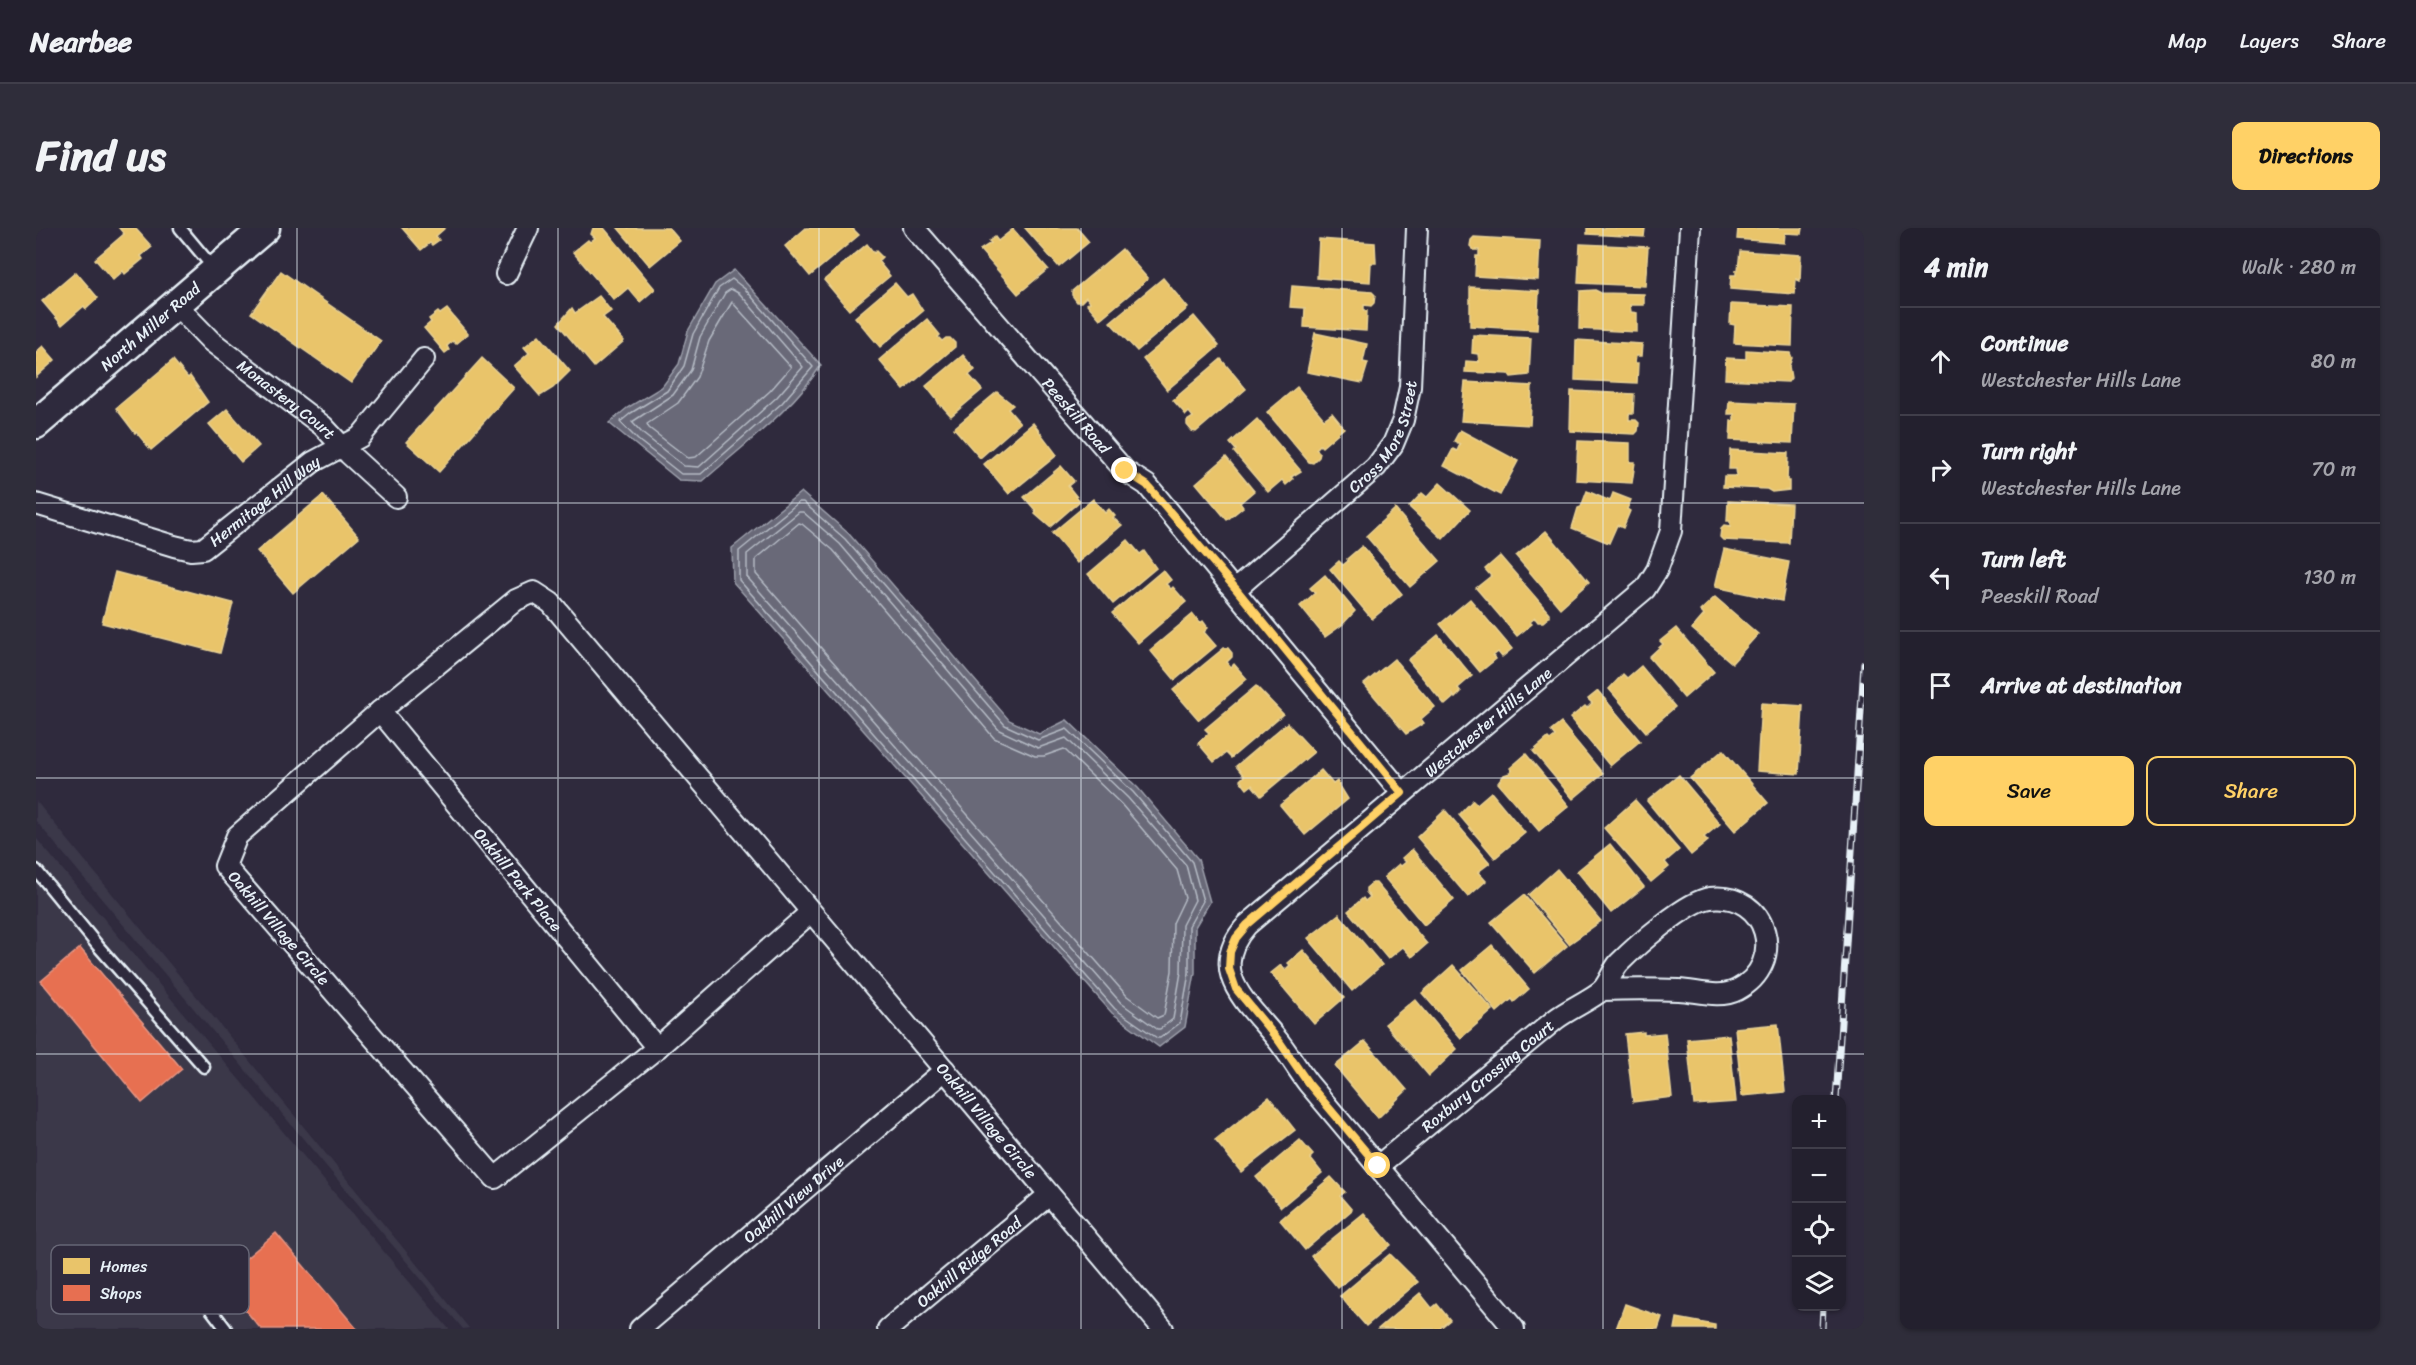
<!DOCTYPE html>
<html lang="en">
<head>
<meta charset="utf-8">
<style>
	:root { --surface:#23202e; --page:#2f2d3a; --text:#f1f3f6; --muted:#a3a3aa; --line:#403e4a; --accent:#ffd166 }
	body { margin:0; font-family:Sriracha,sans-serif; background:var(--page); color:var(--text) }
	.controls { position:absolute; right:18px; bottom:18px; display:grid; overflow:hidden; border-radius:12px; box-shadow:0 2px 4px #0004 }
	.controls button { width:54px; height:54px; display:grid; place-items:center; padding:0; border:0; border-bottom:2px solid var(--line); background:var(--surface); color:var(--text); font:30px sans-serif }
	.stop { position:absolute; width:18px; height:18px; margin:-14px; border:4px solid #ffd166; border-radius:50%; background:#fff }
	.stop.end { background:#ffd166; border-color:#fff; box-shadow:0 2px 6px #0008 }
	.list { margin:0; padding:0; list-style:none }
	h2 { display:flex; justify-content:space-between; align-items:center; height:78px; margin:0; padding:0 24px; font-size:26px }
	h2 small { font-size:20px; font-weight:400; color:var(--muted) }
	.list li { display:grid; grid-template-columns:39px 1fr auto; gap:18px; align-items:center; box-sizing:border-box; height:108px; padding:0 24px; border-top:2px solid var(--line) }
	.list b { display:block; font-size:22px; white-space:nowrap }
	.list p { margin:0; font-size:20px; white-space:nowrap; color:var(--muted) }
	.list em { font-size:20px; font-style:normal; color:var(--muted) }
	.actions { display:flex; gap:12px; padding:18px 24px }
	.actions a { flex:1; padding:14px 0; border:2px solid var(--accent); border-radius:12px; text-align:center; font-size:21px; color:var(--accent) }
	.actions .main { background:var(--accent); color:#111 }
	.icon { flex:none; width:33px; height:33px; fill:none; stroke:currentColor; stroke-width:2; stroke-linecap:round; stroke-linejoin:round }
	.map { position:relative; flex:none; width:1828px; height:1101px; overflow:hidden; border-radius:12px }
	header { display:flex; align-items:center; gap:36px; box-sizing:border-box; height:84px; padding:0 30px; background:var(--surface); border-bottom:2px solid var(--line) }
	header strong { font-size:28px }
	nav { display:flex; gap:33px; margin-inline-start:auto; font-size:21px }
	.intro { display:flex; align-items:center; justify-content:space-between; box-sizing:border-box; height:144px; padding:0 36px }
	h1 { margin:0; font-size:42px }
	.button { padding:15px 27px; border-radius:12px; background:var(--accent); color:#111; font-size:21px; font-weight:700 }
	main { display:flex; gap:36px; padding:0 36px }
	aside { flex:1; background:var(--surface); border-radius:12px; box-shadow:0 2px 4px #0004 }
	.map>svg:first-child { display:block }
	.built { fill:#3b3749 }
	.water { fill:#696978; stroke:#9c9fab; stroke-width:1.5 }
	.homes { fill:#e9c46a; stroke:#e9d295; stroke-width:1.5 }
	.shops { fill:#e76f51; stroke:#e79683; stroke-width:1.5 }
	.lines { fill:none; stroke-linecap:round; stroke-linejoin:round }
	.shore { stroke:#b5bbc5; stroke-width:1.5 }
	.lane-casing { stroke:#e8f1f8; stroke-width:15 }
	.street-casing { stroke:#e8f1f8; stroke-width:24 }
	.secondary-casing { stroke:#e8f1f8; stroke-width:33 }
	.lane { stroke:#2f2a3d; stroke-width:10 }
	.street { stroke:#2f2a3d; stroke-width:20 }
	.secondary { stroke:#2f2a3d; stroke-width:28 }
	.rail-casing { stroke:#e8f1f8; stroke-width:7 }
	.rail { stroke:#2f2a3d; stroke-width:4.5; stroke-dasharray:14; stroke-linecap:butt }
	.route { stroke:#ffd166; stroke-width:8 }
	.grid { fill:none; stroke:#e8f1f8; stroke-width:1.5; stroke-opacity:0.55 }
	.labels { text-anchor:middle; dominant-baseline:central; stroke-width:6; stroke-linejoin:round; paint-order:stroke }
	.street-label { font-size:16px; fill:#e8f1f8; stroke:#2f2a3d }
	.key { fill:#2f2a3d; stroke:#666675; stroke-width:1.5 }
	.key-label { font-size:16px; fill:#e8f1f8 }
</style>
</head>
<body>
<header>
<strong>Nearbee</strong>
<nav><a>Map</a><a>Layers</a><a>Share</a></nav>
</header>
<div class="intro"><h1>Find us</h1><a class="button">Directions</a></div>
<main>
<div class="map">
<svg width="1828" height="1101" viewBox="0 0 1828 1101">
	<rect width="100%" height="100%" fill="#2f2a3d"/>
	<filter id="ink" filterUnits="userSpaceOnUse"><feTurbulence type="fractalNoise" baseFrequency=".0167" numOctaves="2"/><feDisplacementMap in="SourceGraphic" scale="12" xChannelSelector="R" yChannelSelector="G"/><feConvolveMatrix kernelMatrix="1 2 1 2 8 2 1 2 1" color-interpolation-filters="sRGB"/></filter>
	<g filter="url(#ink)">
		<!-- built -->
		<g class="built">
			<path d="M0,573L433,1100L427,1101L0,593Z"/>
			<path d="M0,610L413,1101H0Z"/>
		</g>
		<!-- water -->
		<g class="water">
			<path d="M698,42L785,137C758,181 705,219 667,253L643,252L573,195L591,180L626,159L643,136L652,103L679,56Z"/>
			<path d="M765,264L813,306L973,492L1003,506L1031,492L1102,560L1162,631L1174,674L1159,699V745L1149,799L1123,819L1076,785L697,354L696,320Z"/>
		</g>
		<!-- homes -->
		<g class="homes">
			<path d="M83,0H99L116,19L105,28L107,31L89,46L87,43L77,52L59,31L88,6Z"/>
			<path d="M366,0H409L400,8L403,12L396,17L394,15L385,22Z"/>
			<path d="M557,0H568L619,61L604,74L592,60L578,72L537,24L552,12L554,14L559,10L555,6Z"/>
			<path d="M582,0H633L644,13L614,38Z"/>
			<path d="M770,0H816L823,7L774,48L749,18Z"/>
			<path d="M989,0H1041L1053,14L1023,39Z"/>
			<path d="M1551,0H1609L1608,9L1551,6Z"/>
			<path d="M1702,0H1767L1766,6L1749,5L1748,15L1701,11Z"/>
			<path d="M977,1L1012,41L982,66L944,22L955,15L953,13L959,9L962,13Z"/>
			<path d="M1438,9L1504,13L1502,52L1439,48L1440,28H1443V22H1438L1434,18L1435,12Z"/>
			<path d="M1283,11L1339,15L1340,35H1335L1334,54L1281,50Z"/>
			<path d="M831,16L838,25L840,23L846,29L842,33L854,48L813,82L788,52Z"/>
			<path d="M1544,16L1612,19L1609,58L1542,55Z"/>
			<path d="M1086,21L1112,51L1064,91L1051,76L1054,74L1050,69L1045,74H1041L1036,67V63Z"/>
			<path d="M1704,23L1765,27L1764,53L1760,51L1759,66L1694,61L1695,47H1700V42H1702Z"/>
			<path d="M245,43L345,113L315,155L215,85Z"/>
			<path d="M40,44L62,70L50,81L48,78L26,97L6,73Z"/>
			<path d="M1127,50L1152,80L1101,123L1074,94Z"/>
			<path d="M859,55L871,69L876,66L887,83L844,119L819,89Z"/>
			<path d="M1256,58L1336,64L1339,67L1338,75L1335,78L1328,77V83H1331L1330,103L1268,99L1269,80L1254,79Z"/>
			<path d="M1434,59L1503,63L1501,102L1434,98Z"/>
			<path d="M1559,62L1565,65L1608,66V77H1594L1595,84L1601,85V104L1543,101L1544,63Z"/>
			<path d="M563,68L575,83L567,89L588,113L558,139L522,96L536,80L539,85Z"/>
			<path d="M1695,76L1757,79L1756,118L1698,115L1699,97L1694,96Z"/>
			<path d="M411,81L432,106L420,116L417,113L411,118L413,122L409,125L388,100L395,94L393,91L402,84L404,86Z"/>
			<path d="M1158,88L1183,118L1131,162L1107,131Z"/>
			<path d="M891,91L904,107L902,109L906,113L910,110H914L919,115V119L868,162L843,132Z"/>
			<path d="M1279,105L1331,116L1327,134L1332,135L1326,155L1271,144Z"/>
			<path d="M503,107L534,143L517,160L504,168L478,138L493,125L488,119Z"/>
			<path d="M1437,107L1495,110L1493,147L1475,149L1473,146L1429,144L1430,133L1443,134L1442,126L1436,125Z"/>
			<path d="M1540,112L1606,116L1605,128H1600L1599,135H1602L1601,155L1539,152Z"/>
			<path d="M7,118L19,132L0,149V124Z"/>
			<path d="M1710,122L1754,125L1756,130L1753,138L1755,150L1752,154L1689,151L1690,130L1710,131Z"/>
			<path d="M927,127L939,142L933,147L946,162L915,188L906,178H904L901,172L890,158Z"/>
			<path d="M446,130L478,160L403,244L370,214Z"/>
			<path d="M1185,131L1210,161L1160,204L1156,203L1151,197V193L1157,189L1153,184L1150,187L1137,172Z"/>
			<path d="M137,132L152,150L154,148L172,174L115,222L100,204L99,205L80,180Z"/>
			<path d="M1429,154L1496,158L1494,197L1425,193Z"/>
			<path d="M1261,159L1288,191L1296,185L1308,200L1286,219L1284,217L1280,221L1284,225L1283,229L1277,235L1273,234L1231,184Z"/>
			<path d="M1535,163L1598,166L1597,186H1593V192H1600L1603,195L1602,203L1599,206L1534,203Z"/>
			<path d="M961,164L977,177L972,181L984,195L944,230L918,200Z"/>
			<path d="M1693,173L1758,176L1756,215L1694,212L1695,193H1698V186H1692Z"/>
			<path d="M191,181L223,218L205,234L173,196Z"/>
			<path d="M1221,191L1265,243L1255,249L1257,251L1250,257L1246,252L1232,264L1198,224L1200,222L1194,215Z"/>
			<path d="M997,195L1021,227L973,266L948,236Z"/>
			<path d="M1424,202L1482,233L1464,267L1408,238L1417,221L1421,223L1424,216L1418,213Z"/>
			<path d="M1542,213L1594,215V234H1599L1596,255L1540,252Z"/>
			<path d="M1694,222L1752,225L1751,253H1753V262L1736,264L1731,261L1687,259L1688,248H1701L1700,241H1693Z"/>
			<path d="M1190,229L1218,263L1204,275L1207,279L1191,292L1160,255Z"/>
			<path d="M1025,238L1038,253L1032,258L1044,273L1014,299L999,286L1000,283L988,269Z"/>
			<path d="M1404,255L1434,282L1407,311L1373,279L1386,265L1391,269Z"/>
			<path d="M1551,263L1574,273L1577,265L1595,272L1591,281L1594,283L1587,300L1581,297L1573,315L1536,300L1542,280L1545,279Z"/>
			<path d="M287,267L323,309L257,365L221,323Z"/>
			<path d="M1057,271L1069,285L1073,281L1079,288L1077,290L1086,297L1041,335L1016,305Z"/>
			<path d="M1692,273L1755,276L1753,315L1687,312L1684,309L1685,301L1688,298L1694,299V293H1691Z"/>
			<path d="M1359,281L1404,333L1374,359L1330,308Z"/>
			<path d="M1510,303L1553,354L1524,380L1480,328Z"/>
			<path d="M1092,312L1104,326L1108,323L1120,340L1077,376L1052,346Z"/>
			<path d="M1326,318L1366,366L1336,391L1294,341L1303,333L1307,337L1312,333L1311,331Z"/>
			<path d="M1688,321L1753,334L1746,373L1679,359Z"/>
			<path d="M1464,328L1513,385V389L1507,394H1502L1499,390L1494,394L1496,396L1481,408L1440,360L1455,348L1449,341Z"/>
			<path d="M1127,342L1135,352L1130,356L1135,361L1137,359L1150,374L1102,415L1076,385Z"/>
			<path d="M79,344L197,375L184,425L66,395Z"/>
			<path d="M1289,347L1319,383L1306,397L1289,409L1264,378L1279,365L1274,360Z"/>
			<path d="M1679,369L1722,406L1696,435L1656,401L1668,387L1664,383Z"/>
			<path d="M1434,371L1476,421L1466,429L1462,424L1457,428L1460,431L1444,444L1404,396Z"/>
			<path d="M1157,386L1164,395L1167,393L1172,400L1168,404L1180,418L1139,452L1114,422Z"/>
			<path d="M1640,400L1678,444L1648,470L1613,429L1627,416L1624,413Z"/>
			<path d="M1402,407L1436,448L1422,460L1425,464L1419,470L1417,467V470L1409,477L1372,432Z"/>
			<path d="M1188,420H1192L1196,425V429L1191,434L1195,439L1198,436L1211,451L1163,492L1137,462Z"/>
			<path d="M1358,431L1399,479L1385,491L1388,495L1370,506L1328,456Z"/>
			<path d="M1605,438L1639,479L1610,504L1573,461L1587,446L1591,450Z"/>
			<path d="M1220,458L1247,486L1195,530L1190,525L1178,534L1162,515L1173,505L1169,501Z"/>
			<path d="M1562,463L1604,513L1574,538L1534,490L1549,478L1551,480L1556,475L1552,471Z"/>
			<path d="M1725,475L1767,478L1763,546L1721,543Z"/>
			<path d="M1251,495L1278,524L1225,568L1216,557L1211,561L1204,552L1208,548L1200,538Z"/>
			<path d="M1525,495L1567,546L1537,571L1497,523L1512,510L1514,512L1519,508L1515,503Z"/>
			<path d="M1687,522L1732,575L1699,603L1654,550Z"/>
			<path d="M1490,526L1533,578L1503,603L1462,555L1468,547L1474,545L1476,542L1474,540Z"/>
			<path d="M1285,542L1297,556L1301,553L1312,571L1269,607L1244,577Z"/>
			<path d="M1643,547L1684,596L1668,609L1672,613L1655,627L1611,573Z"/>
			<path d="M1455,564L1489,605L1459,630L1423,587L1437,572L1441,576Z"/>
			<path d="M1599,572L1643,622L1629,634L1633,639L1615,654L1568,600Z"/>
			<path d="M1409,582L1454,635L1442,644L1450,653L1432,669L1381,609Z"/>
			<path d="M1574,616L1608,659L1575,685L1541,643Z"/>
			<path d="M1376,621L1418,672L1388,697L1348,649L1363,636L1365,638L1370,634L1366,630Z"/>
			<path d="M1521,641L1565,693L1533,716L1492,667Z"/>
			<path d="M1336,655H1340L1391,716L1376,729L1367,719L1352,731L1312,683L1327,670L1329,673L1334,669L1330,664V660Z"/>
			<path d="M1488,667L1531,718L1499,745L1455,694Z"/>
			<path d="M1303,686L1346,737L1316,763L1272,710Z"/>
			<path d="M1456,717L1493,761L1478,774L1476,771L1461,784L1426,742Z"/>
			<path d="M1267,722L1308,770L1278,796L1235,745L1245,737L1249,742L1254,737L1252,735Z"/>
			<path d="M1417,737L1457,782L1425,810L1386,765Z"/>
			<path d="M1379,771L1421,821L1393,848L1349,796Z"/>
			<path d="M1742,796L1749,864L1706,868L1699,800Z"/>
			<path d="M1608,804V807L1629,805L1636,869L1597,874L1589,806Z"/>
			<path d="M1693,807L1700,874L1658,877L1651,811Z"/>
			<path d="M1329,813L1371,862L1342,890L1299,838Z"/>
			<path d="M1233,869L1259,902L1205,944L1179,912Z"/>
			<path d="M1264,912L1277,927L1274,930L1286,945L1245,979L1220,949Z"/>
			<path d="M1295,949L1309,964L1304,968L1316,982L1269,1022L1244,992Z"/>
			<path d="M1328,985L1355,1017L1302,1060L1275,1028Z"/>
			<path d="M1354,1026L1382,1054L1330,1098L1304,1068Z"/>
			<path d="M1384,1065L1396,1080L1401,1076L1414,1092L1403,1101H1342Z"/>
			<path d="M1589,1076L1626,1089L1622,1101H1580Z"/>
			<path d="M1641,1090L1679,1097V1101H1639Z"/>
		</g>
		<!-- shops -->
		<g class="shops">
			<path d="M44,720L146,841L106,875L5,753Z"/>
			<path d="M240,1005L321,1101H225L184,1052Z"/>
		</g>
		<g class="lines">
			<!-- shore -->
			<g class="shore">
				<path d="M696,51L709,61L777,139L746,175L665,246H645L602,212L584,194L595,185L631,163L648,138L657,106L683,60Z"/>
				<path d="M695,61L704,66L767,139L741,169L663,239L648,238L607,206L596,194L637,167L655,142L664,109L689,65Z"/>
				<path d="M696,74L755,139L734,163L660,229L652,230L613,200L611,196L642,175L661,149L673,113Z"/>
				<path d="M763,274H767L809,311L969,497L1002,512L1031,501L1097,564L1156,634L1167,673L1153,698V745L1144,795L1124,810H1121L1079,781L703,352V323Z"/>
				<path d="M763,284H767L804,316L963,502L1002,520L1030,510L1092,570L1150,637L1159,672L1146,697L1145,744L1137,791L1124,801H1121L1085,775L711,349V326Z"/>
				<path d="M763,295L766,296L797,322L958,510L999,528H1008L1028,521L1085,576L1141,642L1149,670L1137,695L1136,743L1128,787L1121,790L1091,768L720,346V331Z"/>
			</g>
			<!-- lane casing -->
			<g class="lane-casing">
				<g id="lane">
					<path d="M144,0L179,42"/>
					<path d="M0,642L62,718L168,839"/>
					<path d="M174,1080L190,1101"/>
				</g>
			</g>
			<!-- street casing -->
			<g class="street-casing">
				<g id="street">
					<path id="s1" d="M878,0L1089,243L1111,257L1366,565"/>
					<path d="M470,46L492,0"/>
					<path id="s2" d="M139,76L175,113L287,198L313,226L360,269"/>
					<path id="s3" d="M0,276L138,318L155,322L167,321L277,234L324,209L388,131"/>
					<path id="s4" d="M1200,361L1340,239L1357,216L1367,192L1374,159L1381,0"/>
					<path id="s5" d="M344,483L621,820"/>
					<path id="s6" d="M775,684L621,820L459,950L189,638L201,608L344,483L480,372L498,364L515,375L1127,1101"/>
					<path id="s7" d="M1342,938C1401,889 1461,840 1520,791C1533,781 1556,771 1566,762C1573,755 1576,743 1583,735C1601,717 1651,673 1674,670C1732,663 1752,736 1701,762C1684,771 1661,763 1643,762C1617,761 1592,761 1566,762"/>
					<path id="s8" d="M604,1101L909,842"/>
					<path id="s9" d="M852,1101L1013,967"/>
					<path id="s10" d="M1478,1101L1272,855C1261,841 1252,824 1240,810C1210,773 1170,743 1211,697L1609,361L1621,342L1635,303L1654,0"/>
				</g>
			</g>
			<!-- secondary casing -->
			<g class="secondary-casing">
				<g id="secondary">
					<path id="s11" d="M0,196L229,0"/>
				</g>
			</g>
			<!-- lane -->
			<use href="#lane" class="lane"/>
			<!-- street -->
			<use href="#street" class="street"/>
			<!-- secondary -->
			<use href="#secondary" class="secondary"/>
			<!-- rail casing -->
			<g class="rail-casing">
				<g id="rail">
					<path d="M1800,872L1828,436"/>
					<path d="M1786,1101L1787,1078"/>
				</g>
			</g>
			<!-- rail -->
			<use href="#rail" class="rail"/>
		</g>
	</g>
	<g class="lines" filter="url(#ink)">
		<!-- route -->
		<path class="route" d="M1089,243L1111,257L1200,361L1366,565L1211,697L1200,710L1194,724L1193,741L1200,761L1243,813L1272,855L1342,938"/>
	</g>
	<!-- grid -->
	<path class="grid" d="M261,0V1101M522,0V1101M783,0V1101M1045,0V1101M1306,0V1101M1567,0V1101M0,275H1828M0,550H1828M0,826H1828"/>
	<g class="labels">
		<!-- street labels -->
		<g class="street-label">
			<text stroke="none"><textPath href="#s11" startOffset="150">North Miller Road</textPath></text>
			<text stroke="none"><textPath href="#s2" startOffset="147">Monastery Court</textPath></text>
			<text stroke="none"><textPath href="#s1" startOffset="248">Peeskill Road</textPath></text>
			<text stroke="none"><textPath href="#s4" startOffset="216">Cross More Street</textPath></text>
			<text stroke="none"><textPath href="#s3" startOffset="252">Hermitage Hill Way</textPath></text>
			<text stroke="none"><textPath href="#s10" startOffset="824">Westchester Hills Lane</textPath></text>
			<text stroke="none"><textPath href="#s5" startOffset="218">Oakhill Park Place</textPath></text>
			<text transform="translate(243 700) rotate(49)">Oakhill Village Circle</text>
			<text stroke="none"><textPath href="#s7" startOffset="142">Roxbury Crossing Court</textPath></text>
			<text stroke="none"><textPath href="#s6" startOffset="1940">Oakhill Village Circle</textPath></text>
			<text stroke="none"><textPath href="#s8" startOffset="201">Oakhill View Drive</textPath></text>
			<text stroke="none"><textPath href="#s9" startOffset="105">Oakhill Ridge Road</textPath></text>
		</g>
	</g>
	<!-- legend -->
	<rect x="15" y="1017" width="198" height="69" rx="9" class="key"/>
	<rect x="27" y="1030" width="27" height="16" fill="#e9c46a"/>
	<rect x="27" y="1057" width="27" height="16" fill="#e76f51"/>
	<g class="key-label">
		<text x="64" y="1044">Homes</text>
		<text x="64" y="1071">Shops</text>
	</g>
</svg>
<div class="controls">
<button>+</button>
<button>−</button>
<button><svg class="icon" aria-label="locate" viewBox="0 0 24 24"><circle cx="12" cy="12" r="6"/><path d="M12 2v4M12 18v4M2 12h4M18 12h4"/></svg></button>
<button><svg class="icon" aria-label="layers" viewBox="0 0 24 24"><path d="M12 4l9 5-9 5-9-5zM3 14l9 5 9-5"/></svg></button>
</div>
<div class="stop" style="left:1342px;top:938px"></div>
<div class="stop end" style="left:1089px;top:243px"></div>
</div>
<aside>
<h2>4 min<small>Walk · 280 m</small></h2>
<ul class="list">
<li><svg class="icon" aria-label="ahead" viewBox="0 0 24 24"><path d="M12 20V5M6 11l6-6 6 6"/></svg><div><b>Continue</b><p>Westchester Hills Lane</p></div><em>80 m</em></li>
<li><svg class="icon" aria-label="right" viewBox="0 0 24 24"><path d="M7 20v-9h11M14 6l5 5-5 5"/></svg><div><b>Turn right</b><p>Westchester Hills Lane</p></div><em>70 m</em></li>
<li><svg class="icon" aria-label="left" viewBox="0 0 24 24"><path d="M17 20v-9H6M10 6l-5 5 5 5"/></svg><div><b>Turn left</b><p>Peeskill Road</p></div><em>130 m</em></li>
<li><svg class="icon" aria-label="arrive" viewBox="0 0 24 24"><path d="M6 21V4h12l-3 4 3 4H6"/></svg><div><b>Arrive at destination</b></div></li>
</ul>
<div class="actions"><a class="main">Save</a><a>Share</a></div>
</aside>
</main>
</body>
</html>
